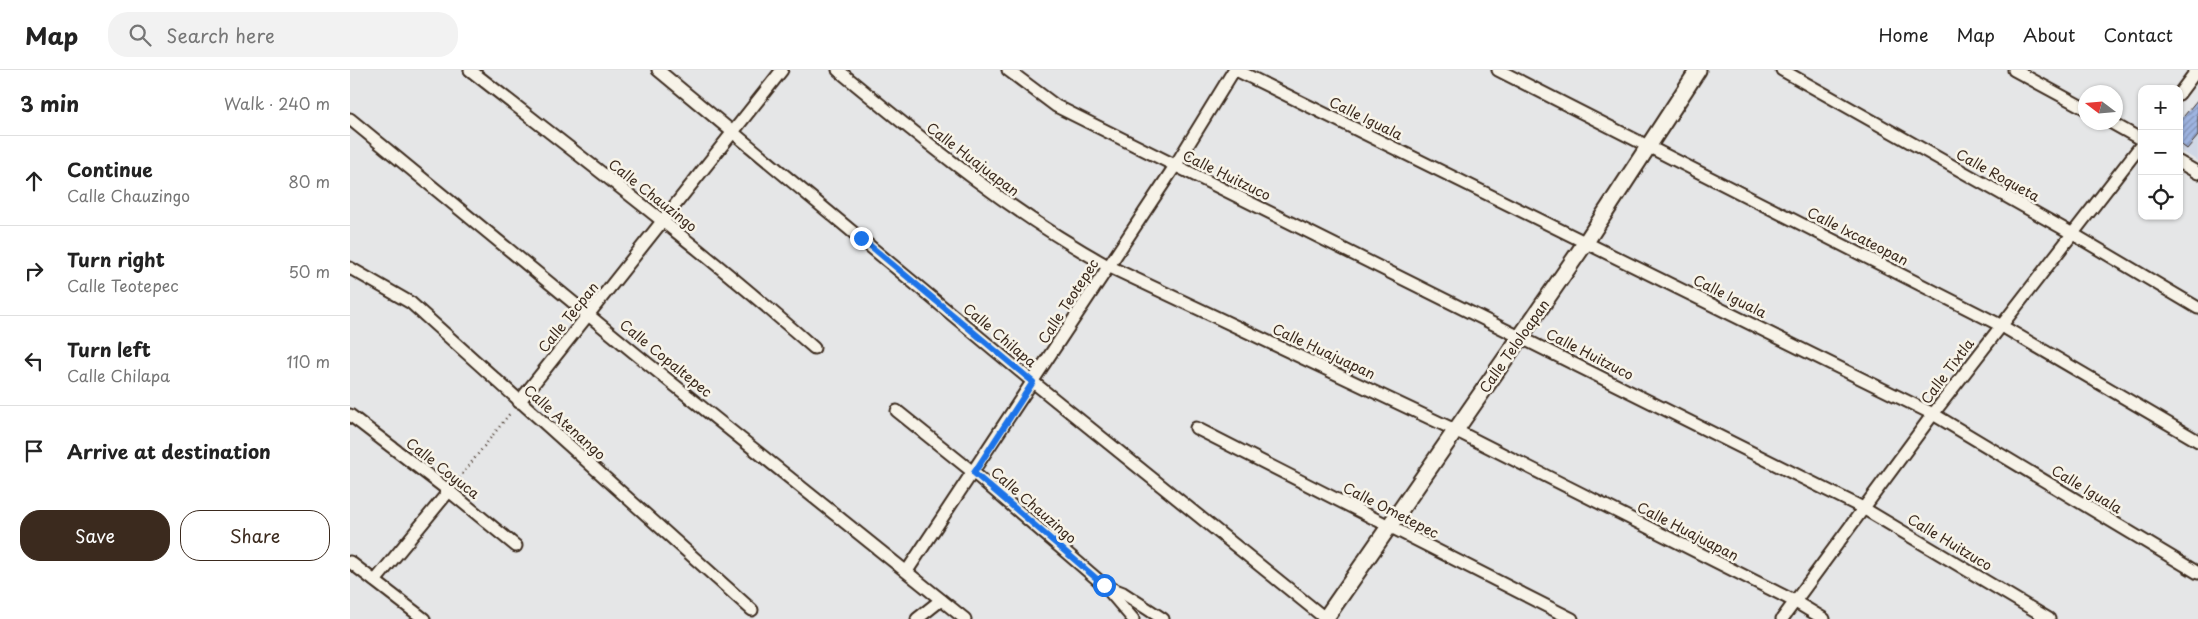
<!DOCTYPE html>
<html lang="en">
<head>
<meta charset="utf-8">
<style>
	:root { --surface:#fff; --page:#f2f2f2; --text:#222; --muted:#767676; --line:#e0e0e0; --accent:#3b2a1e }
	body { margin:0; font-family:"Playpen Sans",sans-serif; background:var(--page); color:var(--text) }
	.controls { position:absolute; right:15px; top:15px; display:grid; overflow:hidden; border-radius:10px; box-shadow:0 1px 4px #0004 }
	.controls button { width:45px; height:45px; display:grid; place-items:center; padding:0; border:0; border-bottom:1px solid var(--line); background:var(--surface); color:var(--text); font:25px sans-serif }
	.compass { position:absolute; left:1728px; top:15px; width:45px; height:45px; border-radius:50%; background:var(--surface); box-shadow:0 1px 4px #0004; rotate:286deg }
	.stop { position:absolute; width:15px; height:15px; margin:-11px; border:4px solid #1a73e8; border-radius:50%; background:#fff }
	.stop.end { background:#1a73e8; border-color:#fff; box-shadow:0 1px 5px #0008 }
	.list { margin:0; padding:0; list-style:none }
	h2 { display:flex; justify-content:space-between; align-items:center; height:65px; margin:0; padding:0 20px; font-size:21px }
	h2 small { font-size:16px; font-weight:400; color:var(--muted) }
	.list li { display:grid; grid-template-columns:32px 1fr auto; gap:15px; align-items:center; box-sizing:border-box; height:90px; padding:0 20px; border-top:1px solid var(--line) }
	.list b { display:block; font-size:19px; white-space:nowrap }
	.list p { margin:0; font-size:16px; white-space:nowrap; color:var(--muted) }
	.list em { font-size:16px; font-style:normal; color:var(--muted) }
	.actions { display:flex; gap:10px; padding:15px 20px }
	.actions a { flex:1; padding:11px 0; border:1px solid var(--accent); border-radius:20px; text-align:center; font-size:18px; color:var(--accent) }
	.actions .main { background:var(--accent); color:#fff }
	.icon { flex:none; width:28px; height:28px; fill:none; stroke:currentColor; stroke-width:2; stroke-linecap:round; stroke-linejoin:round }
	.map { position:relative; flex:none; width:1848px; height:549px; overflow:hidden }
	header { display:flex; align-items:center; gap:30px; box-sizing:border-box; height:70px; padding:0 25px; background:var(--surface); border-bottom:1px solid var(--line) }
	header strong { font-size:24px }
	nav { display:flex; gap:28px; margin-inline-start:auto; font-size:18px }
	.search { width:350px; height:45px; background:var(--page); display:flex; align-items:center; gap:12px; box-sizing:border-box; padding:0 18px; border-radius:20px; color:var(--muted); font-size:19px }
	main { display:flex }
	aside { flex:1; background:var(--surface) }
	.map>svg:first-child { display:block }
	.built { fill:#d0d7e5 }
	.building { fill:url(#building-hatch); stroke:#3b2a1e }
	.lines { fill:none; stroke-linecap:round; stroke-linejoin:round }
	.street-casing { stroke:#3b2a1e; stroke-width:15 }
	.secondary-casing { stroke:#3b2a1e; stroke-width:19 }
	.path { stroke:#3b2a1e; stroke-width:2.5; stroke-dasharray:1 4; stroke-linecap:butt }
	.street { stroke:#f7f3e8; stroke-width:11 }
	.secondary { stroke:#f7f3e8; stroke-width:15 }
	.route { stroke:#1a73e8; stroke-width:6 }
	.labels { text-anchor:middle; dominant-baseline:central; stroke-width:5; stroke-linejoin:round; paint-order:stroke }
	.street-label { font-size:14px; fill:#3b2a1e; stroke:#f7f3e8 }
</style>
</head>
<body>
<header>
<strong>Map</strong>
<div class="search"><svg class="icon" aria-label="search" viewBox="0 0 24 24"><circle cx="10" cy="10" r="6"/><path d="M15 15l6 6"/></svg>Search here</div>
<nav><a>Home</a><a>Map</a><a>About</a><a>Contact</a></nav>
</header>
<main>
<aside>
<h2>3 min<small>Walk · 240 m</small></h2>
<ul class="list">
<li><svg class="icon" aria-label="ahead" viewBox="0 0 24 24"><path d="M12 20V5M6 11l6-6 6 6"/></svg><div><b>Continue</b><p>Calle Chauzingo</p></div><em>80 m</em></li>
<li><svg class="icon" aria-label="right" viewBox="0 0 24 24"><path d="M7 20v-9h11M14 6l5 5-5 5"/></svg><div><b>Turn right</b><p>Calle Teotepec</p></div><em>50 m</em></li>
<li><svg class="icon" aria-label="left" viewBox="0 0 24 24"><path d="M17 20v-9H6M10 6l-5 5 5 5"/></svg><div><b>Turn left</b><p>Calle Chilapa</p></div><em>110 m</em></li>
<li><svg class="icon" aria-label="arrive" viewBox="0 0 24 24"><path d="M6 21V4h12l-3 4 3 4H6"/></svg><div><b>Arrive at destination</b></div></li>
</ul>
<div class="actions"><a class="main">Save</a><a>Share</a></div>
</aside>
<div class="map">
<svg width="1848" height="549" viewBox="0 0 1848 549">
	<defs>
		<pattern id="building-hatch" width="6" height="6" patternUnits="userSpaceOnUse" patternTransform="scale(1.25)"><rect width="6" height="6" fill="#9eb4e1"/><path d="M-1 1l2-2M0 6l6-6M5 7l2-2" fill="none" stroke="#8293b6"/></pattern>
	</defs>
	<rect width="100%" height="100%" fill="#e5e6e7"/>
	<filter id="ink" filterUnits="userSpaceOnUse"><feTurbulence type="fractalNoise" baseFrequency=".02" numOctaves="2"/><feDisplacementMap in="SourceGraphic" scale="10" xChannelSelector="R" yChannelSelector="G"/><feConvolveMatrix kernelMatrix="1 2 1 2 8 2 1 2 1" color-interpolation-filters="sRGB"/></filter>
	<g filter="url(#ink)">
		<!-- built -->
		<path class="built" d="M1848,29V91L1829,80V52Z"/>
		<!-- building -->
		<path class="building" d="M1848,29V66L1837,79L1829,73V52Z"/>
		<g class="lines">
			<!-- street casing -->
			<g class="street-casing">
				<g id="street">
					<path d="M120,0C236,91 354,180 464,278"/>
					<path d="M308,0L683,312L976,549"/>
					<path d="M488,0C577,73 657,140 758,196L1105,360L1444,531L1474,549"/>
					<path d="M658,0L706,36L1513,438L1699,549"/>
					<path d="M886,0L1583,344L1848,503"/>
					<path d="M1148,0L1650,255L1848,371"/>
					<path d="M1432,0L1723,164L1848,238"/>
					<path d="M1664,0L1736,39"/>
					<path d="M1829,24L1847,0"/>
					<path d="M0,49L287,285L615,549"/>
					<path d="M1760,52L1792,70"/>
					<path d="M1829,92L1848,103"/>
					<path d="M0,198L61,233L402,540"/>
					<path d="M169,332L432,0"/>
					<path d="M547,341L624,403L754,515L783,549"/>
					<path d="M0,345L99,421L166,476"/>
					<path d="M846,358L1222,549"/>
					<path d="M0,492L74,549"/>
					<path d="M557,501L825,96L884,0"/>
					<path d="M25,511L99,421"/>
					<path d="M755,516L773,523L813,549"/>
					<path d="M567,549L591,530"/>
					<path d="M1432,549L1583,344L1792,74"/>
				</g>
			</g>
			<!-- secondary casing -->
			<g class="secondary-casing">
				<path id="secondary" d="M975,549L1236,172L1348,0"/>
			</g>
			<!-- path -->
			<path class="path" d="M106,412L161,342"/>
			<!-- street -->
			<use href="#street" class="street"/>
			<!-- secondary -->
			<use href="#secondary" class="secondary"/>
		</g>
	</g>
	<g class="lines" filter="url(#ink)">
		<!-- route -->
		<path class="route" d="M511,168L683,312L624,403L754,515"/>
	</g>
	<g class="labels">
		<!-- street labels -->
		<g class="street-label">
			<text transform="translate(1016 48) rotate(26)">Calle Iguala</text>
			<text transform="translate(623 89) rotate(37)">Calle Huajuapan</text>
			<text transform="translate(877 105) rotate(26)">Calle Huitzuco</text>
			<text transform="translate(1648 105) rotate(29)">Calle Roqueta</text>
			<text transform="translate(303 125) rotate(38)">Calle Chauzingo</text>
			<text transform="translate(1508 166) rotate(27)">Calle Ixcateopan</text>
			<text transform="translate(1380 226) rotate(26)">Calle Iguala</text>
			<text transform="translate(718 231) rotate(-57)">Calle Teotepec</text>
			<text transform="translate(218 247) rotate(-51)">Calle Tecpan</text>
			<text transform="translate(650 265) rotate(40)">Calle Chilapa</text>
			<text transform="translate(1164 276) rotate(-55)">Calle Teloloapan</text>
			<text transform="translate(974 281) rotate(25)">Calle Huajuapan</text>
			<text transform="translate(1240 284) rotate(27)">Calle Huitzuco</text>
			<text transform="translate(316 288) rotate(39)">Calle Copaltepec</text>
			<text transform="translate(1597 301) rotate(-53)">Calle Tixtla</text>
			<text transform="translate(215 352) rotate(42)">Calle Atenango</text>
			<text transform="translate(93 398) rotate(38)">Calle Coyuca</text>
			<text transform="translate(1737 419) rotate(31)">Calle Iguala</text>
			<text transform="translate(684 435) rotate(41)">Calle Chauzingo</text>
			<text transform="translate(1041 440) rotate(27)">Calle Ometepec</text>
			<text transform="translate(1338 461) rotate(27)">Calle Huajuapan</text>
			<text transform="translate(1600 472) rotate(31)">Calle Huitzuco</text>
		</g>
	</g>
</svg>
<div class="controls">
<button>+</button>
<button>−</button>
<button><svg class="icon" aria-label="locate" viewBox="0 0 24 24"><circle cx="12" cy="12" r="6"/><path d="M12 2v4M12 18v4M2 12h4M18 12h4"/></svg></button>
</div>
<svg class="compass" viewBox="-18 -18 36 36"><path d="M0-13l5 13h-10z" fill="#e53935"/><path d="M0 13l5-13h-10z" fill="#767676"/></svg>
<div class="stop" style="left:754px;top:515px"></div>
<div class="stop end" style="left:511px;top:168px"></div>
</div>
</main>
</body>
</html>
